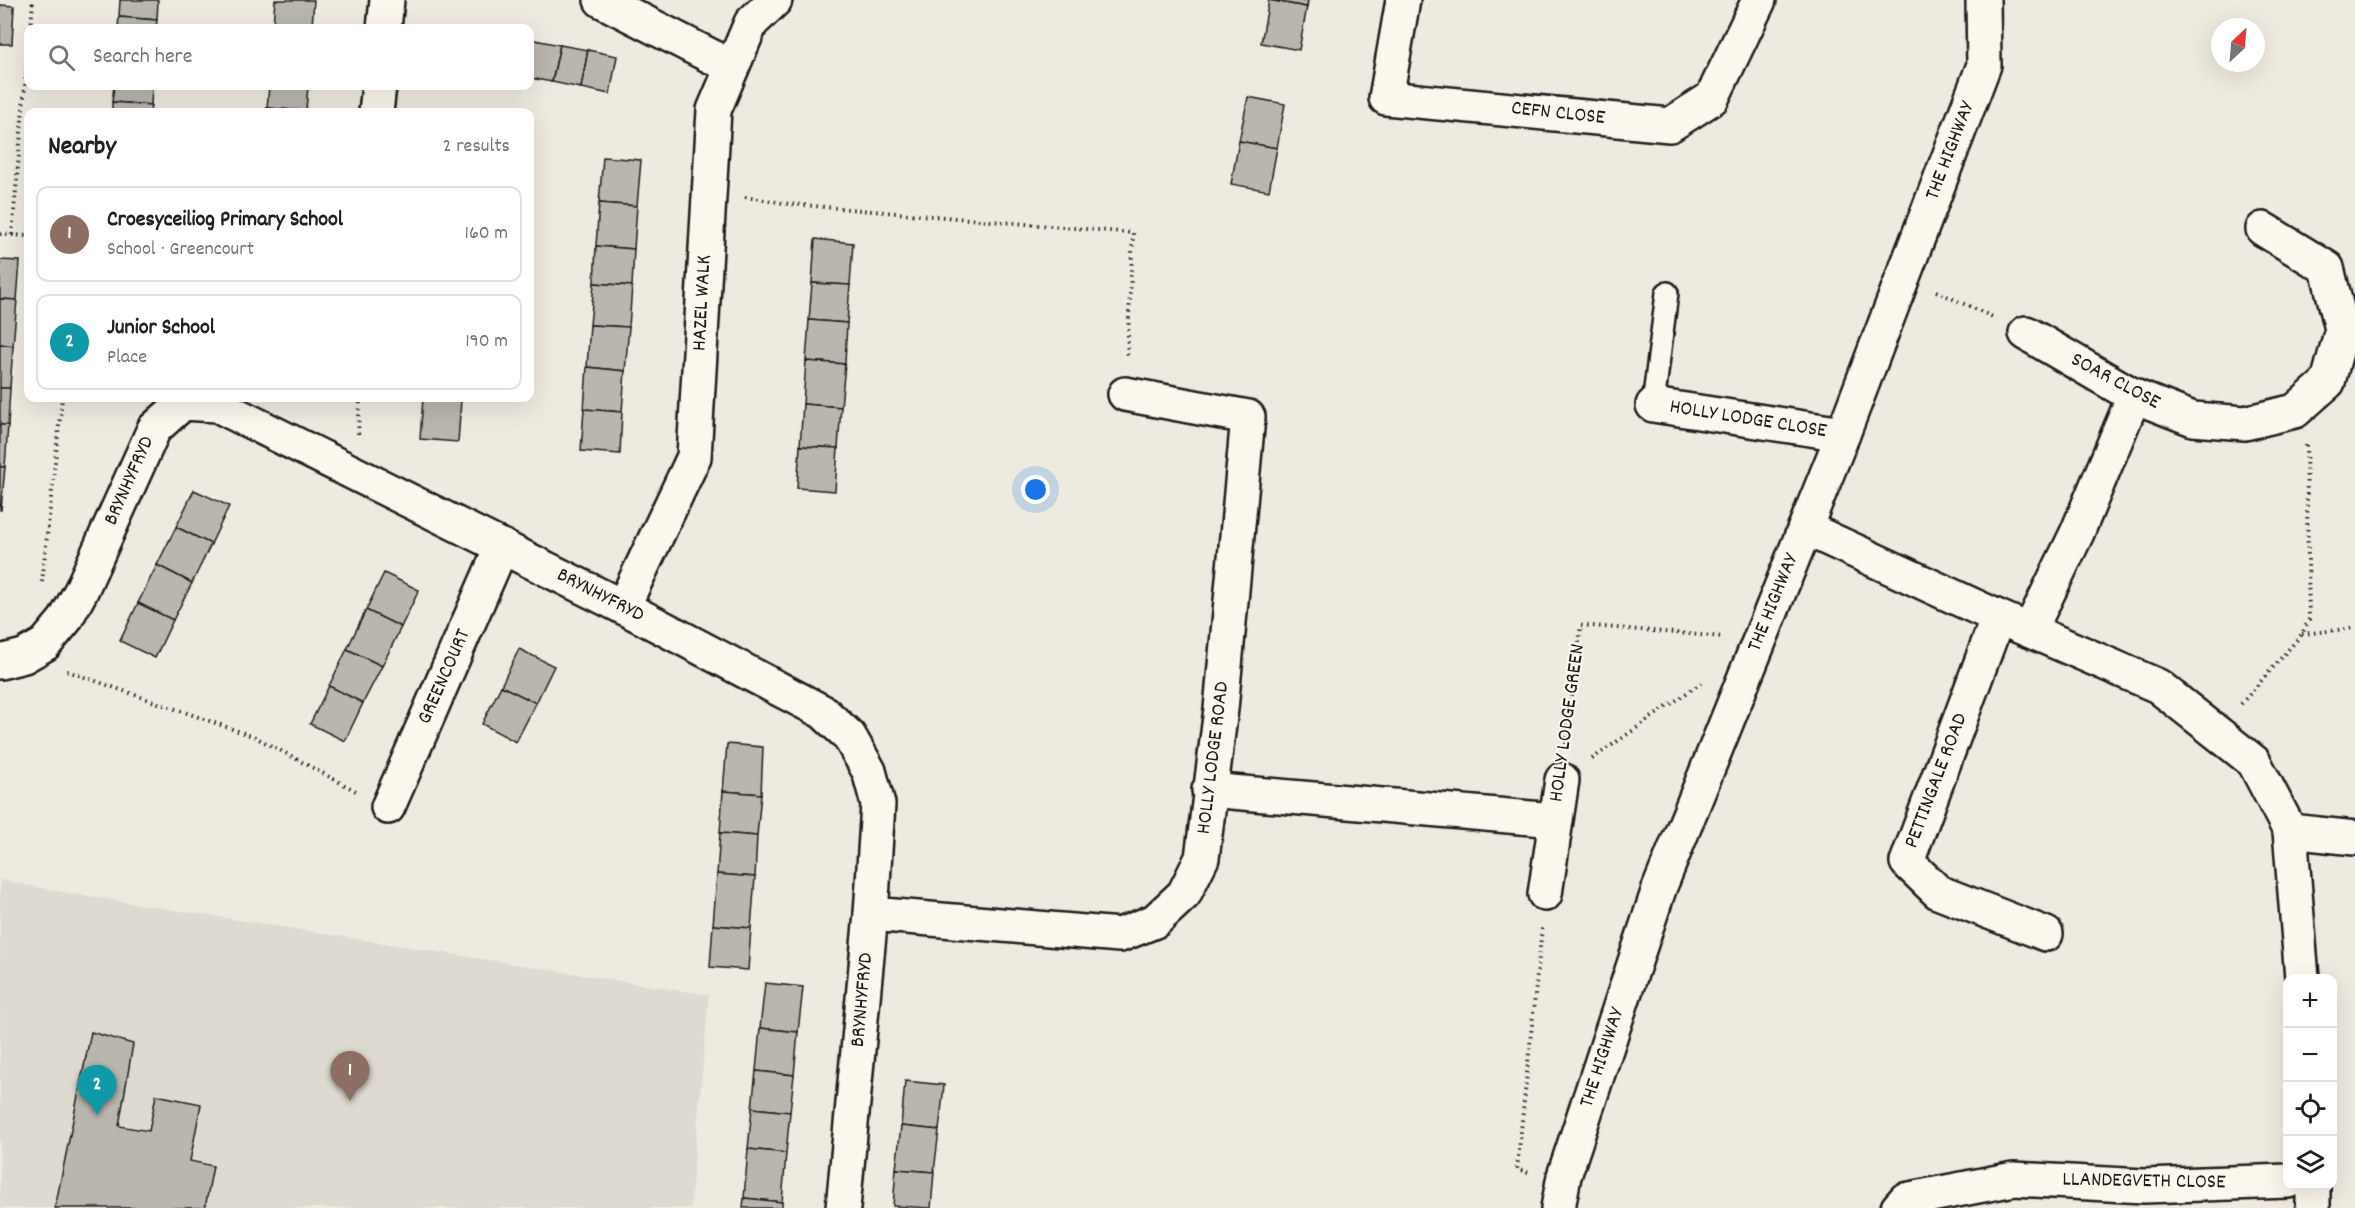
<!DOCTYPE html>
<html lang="en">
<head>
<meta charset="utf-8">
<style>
	:root { --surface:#fff; --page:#f2f2f2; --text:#202124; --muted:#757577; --line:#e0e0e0; --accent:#c8321e }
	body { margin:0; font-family:Dekko,sans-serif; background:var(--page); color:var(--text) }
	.controls { position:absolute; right:18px; bottom:18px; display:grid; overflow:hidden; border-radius:12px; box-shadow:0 6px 24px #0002 }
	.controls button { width:54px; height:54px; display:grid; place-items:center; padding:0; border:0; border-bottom:2px solid var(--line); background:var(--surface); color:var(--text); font:30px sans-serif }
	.compass { position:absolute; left:2211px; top:18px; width:54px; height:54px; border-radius:50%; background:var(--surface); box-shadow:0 6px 24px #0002; rotate:26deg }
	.you { position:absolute; left:1036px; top:490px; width:21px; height:21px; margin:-15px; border:4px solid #fff; border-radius:50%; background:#1a73e8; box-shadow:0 0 0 9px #1a73e833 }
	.badge { display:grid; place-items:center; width:39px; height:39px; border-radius:50%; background:var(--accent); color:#fff; font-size:20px; font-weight:700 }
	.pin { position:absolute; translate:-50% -50px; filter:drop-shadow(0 2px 3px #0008) }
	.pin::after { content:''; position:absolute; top:32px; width:21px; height:18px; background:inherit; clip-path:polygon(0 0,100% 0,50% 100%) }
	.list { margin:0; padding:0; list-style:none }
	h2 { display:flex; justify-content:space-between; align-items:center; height:78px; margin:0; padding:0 24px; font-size:26px }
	h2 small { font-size:20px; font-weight:400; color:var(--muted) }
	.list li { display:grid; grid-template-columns:39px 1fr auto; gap:18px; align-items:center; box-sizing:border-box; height:96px; margin:0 12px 12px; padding:0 12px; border:2px solid var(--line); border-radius:12px }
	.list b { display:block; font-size:22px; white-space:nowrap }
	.list p { margin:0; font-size:20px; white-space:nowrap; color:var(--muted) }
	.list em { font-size:20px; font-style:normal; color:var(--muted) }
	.icon { flex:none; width:33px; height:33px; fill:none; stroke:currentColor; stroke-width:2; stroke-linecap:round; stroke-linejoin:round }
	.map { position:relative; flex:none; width:2355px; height:1208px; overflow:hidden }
	.search { position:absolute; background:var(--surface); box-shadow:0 6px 24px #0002; left:24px; top:24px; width:510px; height:66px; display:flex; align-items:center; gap:15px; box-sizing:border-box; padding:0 21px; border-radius:12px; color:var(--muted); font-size:22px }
	.panel { position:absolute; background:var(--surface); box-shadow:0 6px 24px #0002; left:24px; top:108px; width:510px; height:294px; border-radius:12px }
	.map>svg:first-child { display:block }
	.built { fill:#dedad1 }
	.building { fill:#b9b6af; stroke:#1c1c1c; stroke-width:1.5 }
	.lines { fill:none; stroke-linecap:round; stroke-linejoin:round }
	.service-casing { stroke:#1c1c1c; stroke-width:26 }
	.minor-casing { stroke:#1c1c1c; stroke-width:38 }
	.path { stroke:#1c1c1c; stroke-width:4; stroke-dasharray:1.5 4.5; stroke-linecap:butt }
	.service { stroke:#fbf7ec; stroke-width:21 }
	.minor { stroke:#fbf7ec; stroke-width:33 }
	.labels { text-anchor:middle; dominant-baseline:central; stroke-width:4.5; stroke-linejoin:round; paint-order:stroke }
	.street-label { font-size:21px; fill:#1c1c1c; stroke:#fbf7ec }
</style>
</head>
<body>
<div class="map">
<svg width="2355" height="1208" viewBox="0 0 2355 1208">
	<rect width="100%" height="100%" fill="#eeeadf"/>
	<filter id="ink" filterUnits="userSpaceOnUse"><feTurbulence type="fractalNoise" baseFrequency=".0167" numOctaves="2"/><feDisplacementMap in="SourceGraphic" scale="12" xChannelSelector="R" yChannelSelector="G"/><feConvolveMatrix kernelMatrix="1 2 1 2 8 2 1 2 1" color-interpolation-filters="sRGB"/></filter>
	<g filter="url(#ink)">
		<!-- built -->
		<path class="built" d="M0,880L68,893L709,995L690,1208H0Z"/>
		<!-- building -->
		<g class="building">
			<path d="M120,0H158L157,20L119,17Z"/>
			<path d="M275,0H314L312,26L273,24Z"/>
			<path d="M1269,0L1307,7L1299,50L1261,43Z"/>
			<path d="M1269,0H1308L1307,7Z"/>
			<path d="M0,5L14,6L12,44H0Z"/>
			<path d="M119,17L157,20L156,28H118Z"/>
			<path d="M273,24L312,26V28H273Z"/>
			<path d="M530,39L560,45L552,82L530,78Z"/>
			<path d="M560,45L588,50L581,88L552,82Z"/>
			<path d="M588,50L617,56L610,94L581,88Z"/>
			<path d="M114,86H152L151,105L112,102Z"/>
			<path d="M269,86H308L306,111L267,108Z"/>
			<path d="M1248,97L1285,104L1277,148L1239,141Z"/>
			<path d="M112,102L151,105L150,112H112Z"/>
			<path d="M267,108L306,111L305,112H267Z"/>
			<path d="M1239,141L1277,148L1269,191L1231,184Z"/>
			<path d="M603,157L641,160L637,206L599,203Z"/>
			<path d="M599,203L637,206L634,249L596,246Z"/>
			<path d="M815,239L853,243L850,285L812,283Z"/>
			<path d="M596,246L634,249L632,286L594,283Z"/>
			<path d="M0,260L20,261L17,300L0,299Z"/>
			<path d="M594,283L632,286L629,327L590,325Z"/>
			<path d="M812,283L850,285L847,323L809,320Z"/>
			<path d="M0,299L17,300L13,346L0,344Z"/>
			<path d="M809,320L847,323L845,364L806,361Z"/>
			<path d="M590,325L629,327L625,371L587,367Z"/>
			<path d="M0,344L13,346L10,388H0Z"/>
			<path d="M806,361L845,364L841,407L803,404Z"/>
			<path d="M587,367L625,371L622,412L584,409Z"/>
			<path d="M0,388H10L8,425H0Z"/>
			<path d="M423,398L461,400L458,442L420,439Z"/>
			<path d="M425,398H461V400Z"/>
			<path d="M803,404L841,407L838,448L800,446Z"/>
			<path d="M584,409L622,412L620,454L581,451Z"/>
			<path d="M0,425H8L5,467H0Z"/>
			<path d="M800,446L838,448L835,491L797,488Z"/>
			<path d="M0,467H5L1,510H0Z"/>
			<path d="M194,490L229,506L211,544L176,527Z"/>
			<path d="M176,527L211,544L192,583L157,565Z"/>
			<path d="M157,565L192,583L173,620L138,603Z"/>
			<path d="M384,573L419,590L401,627L366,610Z"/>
			<path d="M138,603L173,620L155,658L120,641Z"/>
			<path d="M366,610L401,627L382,666L347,649Z"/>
			<path d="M347,649L382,666L363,703L329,686Z"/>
			<path d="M519,649L554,666L536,703L501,686Z"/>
			<path d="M329,686L363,703L345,741L310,724Z"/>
			<path d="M501,686L536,703L516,742L482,724Z"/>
			<path d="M727,744L763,747L761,794L723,791Z"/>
			<path d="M723,791L761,794L757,836L720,833Z"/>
			<path d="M720,833L757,836L755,877L717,874Z"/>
			<path d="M717,874L755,877L751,928L713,925Z"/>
			<path d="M713,925L751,928L748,970L710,967Z"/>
			<path d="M765,983L803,987L798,1032L760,1028Z"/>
			<path d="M760,1028L798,1032L794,1075L756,1071Z"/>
			<path d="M91,1032L133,1044L119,1126L149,1131L156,1095L201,1104L190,1161L213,1166L205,1208H55Z"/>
			<path d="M756,1071L794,1075L790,1112L752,1108Z"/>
			<path d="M905,1081L944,1085L939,1130L901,1126Z"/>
			<path d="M752,1108L790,1112L786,1153L748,1149Z"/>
			<path d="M901,1126L939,1130L934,1172L896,1169Z"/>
			<path d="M748,1149L786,1153L782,1202L744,1198Z"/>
			<path d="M896,1169L934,1172L931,1208L893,1206Z"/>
			<path d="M744,1198L782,1202V1208H743Z"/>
		</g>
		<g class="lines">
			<!-- service casing -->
			<g class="service-casing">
				<path id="service" d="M1653,405L1667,293"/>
			</g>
			<!-- minor casing -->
			<g class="minor-casing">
				<g id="minor">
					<path d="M601,0L732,67"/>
					<path d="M1403,0L1386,98L1670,125L1712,98L1759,0"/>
					<path d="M384,28L387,0"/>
					<path d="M376,112L379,86"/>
					<path d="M2026,333L2134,396L2193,419L2245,423L2295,411L2328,382L2342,329L2327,268L2263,229"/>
					<path d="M1653,405L1843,434"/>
					<path d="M1805,528L1998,617L2158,686L2254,762L2290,831L2302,978"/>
					<path d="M623,607L694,457L714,110L751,23L775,0"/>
					<path d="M1998,617L1907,862L1938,892L2046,934"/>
					<path d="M2030,630L2077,533L2134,396"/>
					<path d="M0,662L24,656L45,644L65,620L81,591L154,429L183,403L217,405L623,607L823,712L849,736L869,771L878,804L871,914L843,1208"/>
					<path d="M1209,790L1555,820"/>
					<path d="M388,807L502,546"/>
					<path d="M2290,831L2355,838"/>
					<path d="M1545,894L1562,780"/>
					<path d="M871,914L1120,935L1155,921L1184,894L1202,858L1221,709L1248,417L1125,394"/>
					<path d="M1558,1208L1564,1176L1659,889L1843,434L1984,65L1983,0"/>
					<path d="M1898,1208L1905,1200L2014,1179L2144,1186L2288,1181"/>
					<path d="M2313,1208V1186"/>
				</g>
			</g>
			<!-- path -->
			<g class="path">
				<path d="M31,28L33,0"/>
				<path d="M745,197L790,204L1133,233L1127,357"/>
				<path d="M0,234L28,236"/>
				<path d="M12,235L28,51"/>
				<path d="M1936,291L1995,318"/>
				<path d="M358,434L360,398"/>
				<path d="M42,582L62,398"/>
				<path d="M2302,634L2355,628"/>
				<path d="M67,671L255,737L356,791"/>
				<path d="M2241,704L2302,634L2309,619L2306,445"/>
				<path d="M1566,744L1581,625L1723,637"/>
				<path d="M1592,759L1701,683"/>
				<path d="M1528,1173L1517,1169L1542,928"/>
			</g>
			<!-- service -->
			<use href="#service" class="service"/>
			<!-- minor -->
			<use href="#minor" class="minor"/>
		</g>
	</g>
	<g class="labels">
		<!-- street labels -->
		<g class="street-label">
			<text transform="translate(1558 114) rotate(6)">CEFN CLOSE</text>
			<text transform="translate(1951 151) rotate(-69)">THE HIGHWAY</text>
			<text transform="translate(703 303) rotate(-87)">HAZEL WALK</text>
			<text transform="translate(2115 382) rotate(28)">SOAR CLOSE</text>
			<text transform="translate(1748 420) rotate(9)">HOLLY LODGE CLOSE</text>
			<text transform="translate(130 481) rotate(-66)">BRYNHYFRYD</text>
			<text transform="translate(600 596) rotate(27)">BRYNHYFRYD</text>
			<text transform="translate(1774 603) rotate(-68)">THE HIGHWAY</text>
			<text transform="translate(445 677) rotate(-66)">GREENCOURT</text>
			<text transform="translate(1568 723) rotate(-82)">HOLLY LODGE GREEN</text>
			<text transform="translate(1214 758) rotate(-83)">HOLLY LODGE ROAD</text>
			<text transform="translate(1937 781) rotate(-69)">PETTINGALE ROAD</text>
			<text transform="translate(863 1000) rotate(-85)">BRYNHYFRYD</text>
			<text transform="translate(1603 1058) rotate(-72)">THE HIGHWAY</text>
			<text transform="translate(2144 1182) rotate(1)">LLANDEGVETH CLOSE</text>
		</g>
	</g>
</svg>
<div class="controls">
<button>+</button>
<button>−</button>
<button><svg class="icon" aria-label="locate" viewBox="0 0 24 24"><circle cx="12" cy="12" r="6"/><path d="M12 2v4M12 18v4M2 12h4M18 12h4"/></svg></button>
<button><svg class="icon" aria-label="layers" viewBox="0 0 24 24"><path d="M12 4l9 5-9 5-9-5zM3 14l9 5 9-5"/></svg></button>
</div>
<svg class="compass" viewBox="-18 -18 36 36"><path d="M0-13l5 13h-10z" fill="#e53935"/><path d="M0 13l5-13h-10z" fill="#757577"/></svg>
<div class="you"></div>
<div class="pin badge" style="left:350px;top:1101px;background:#8d6e63">1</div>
<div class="pin badge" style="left:97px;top:1115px;background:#0f9aa8">2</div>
<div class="search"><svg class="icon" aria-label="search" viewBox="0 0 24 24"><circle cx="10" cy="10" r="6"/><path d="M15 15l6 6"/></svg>Search here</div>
<section class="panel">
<h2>Nearby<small>2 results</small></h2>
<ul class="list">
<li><span class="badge" style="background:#8d6e63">1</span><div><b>Croesyceiliog Primary School</b><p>School · Greencourt</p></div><em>160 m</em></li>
<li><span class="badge" style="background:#0f9aa8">2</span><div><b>Junior School</b><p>Place</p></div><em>190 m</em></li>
</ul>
</section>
</div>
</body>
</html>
